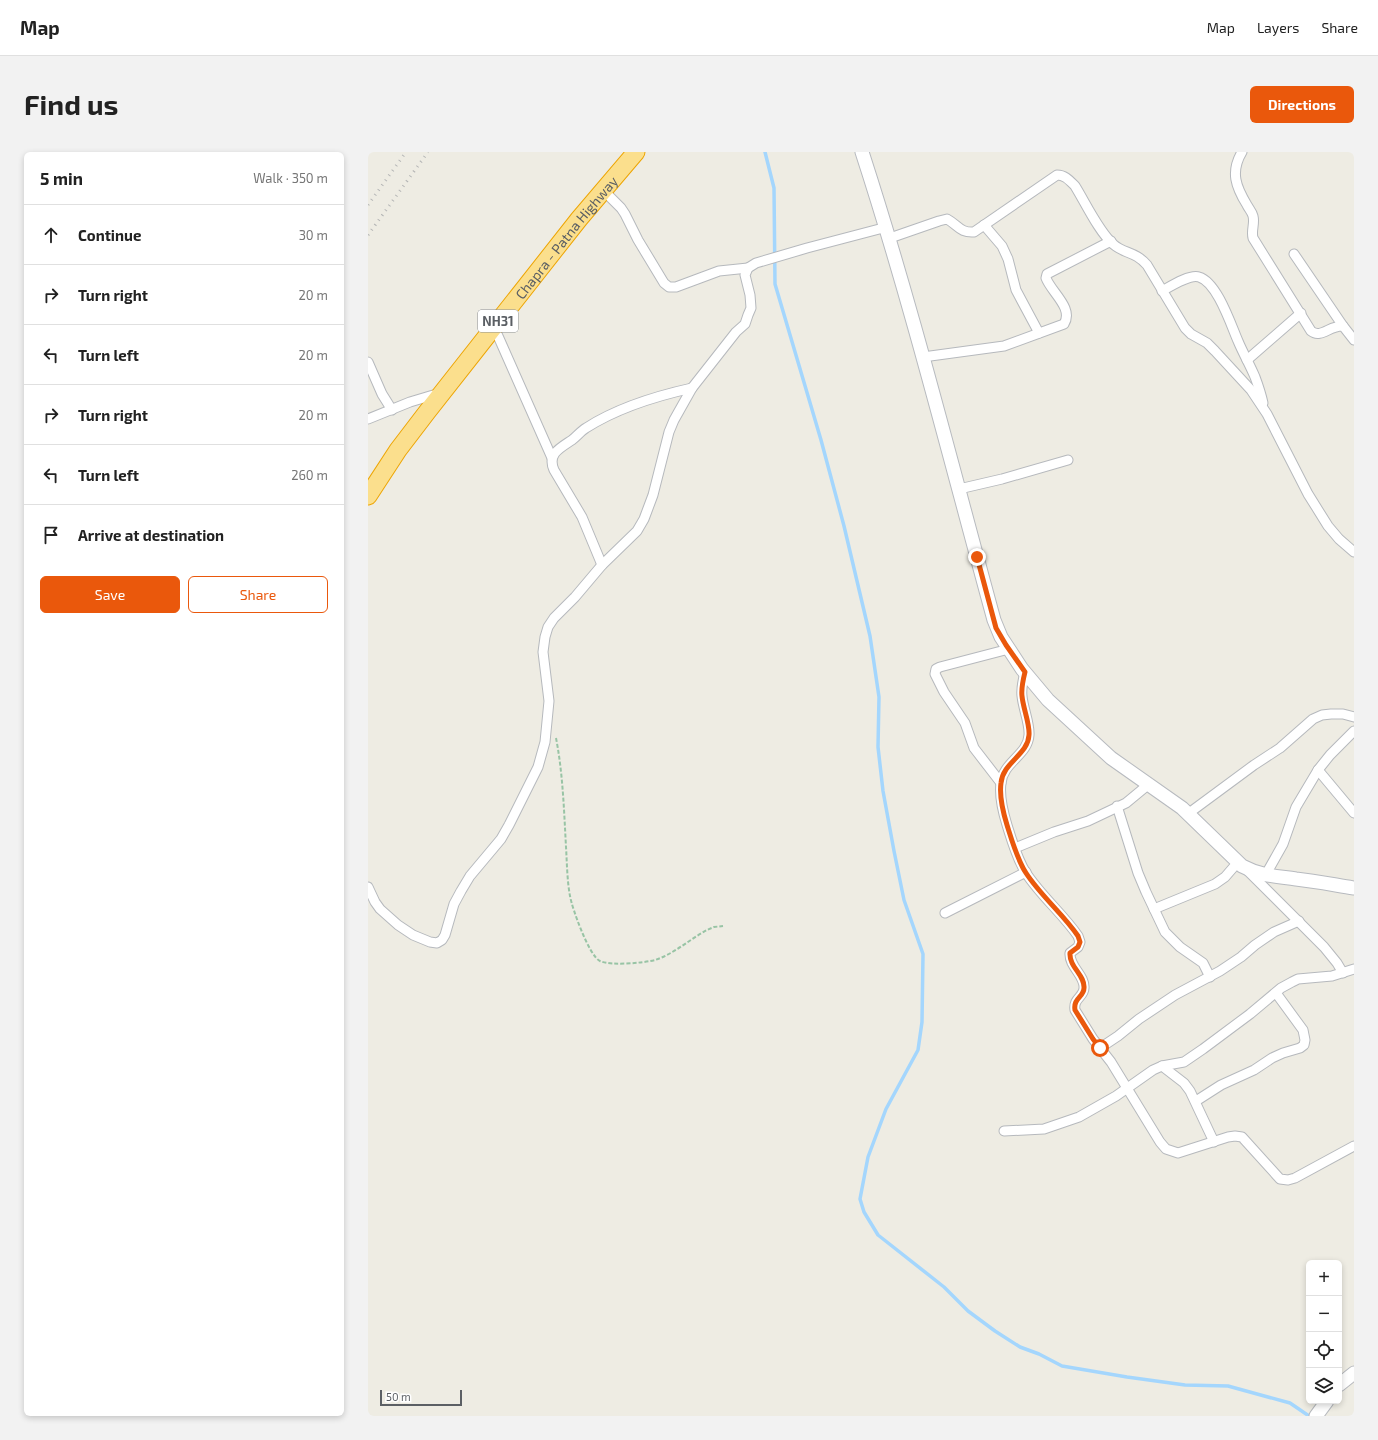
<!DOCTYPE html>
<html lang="en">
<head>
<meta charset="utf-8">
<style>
	:root { --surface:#fff; --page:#f2f2f2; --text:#222; --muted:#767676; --line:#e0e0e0; --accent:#ea580c }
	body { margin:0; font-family:"Exo 2",sans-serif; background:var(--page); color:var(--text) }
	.controls { position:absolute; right:12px; bottom:12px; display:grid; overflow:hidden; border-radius:6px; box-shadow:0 2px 6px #0003 }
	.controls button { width:36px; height:36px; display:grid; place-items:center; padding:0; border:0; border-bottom:1px solid var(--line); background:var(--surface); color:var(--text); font:20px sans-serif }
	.scale { position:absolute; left:12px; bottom:10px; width:82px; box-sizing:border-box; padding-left:4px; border:2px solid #5b5f64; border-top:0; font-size:11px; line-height:14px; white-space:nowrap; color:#5b5f64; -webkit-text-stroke:3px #fff; paint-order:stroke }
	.stop { position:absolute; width:12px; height:12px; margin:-9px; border:3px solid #ea580c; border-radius:50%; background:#fff }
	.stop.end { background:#ea580c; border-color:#fff; box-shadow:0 1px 4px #0008 }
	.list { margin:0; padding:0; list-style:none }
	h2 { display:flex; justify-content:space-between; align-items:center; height:52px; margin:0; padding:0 16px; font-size:17px }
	h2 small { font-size:13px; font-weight:400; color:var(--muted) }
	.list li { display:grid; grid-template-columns:26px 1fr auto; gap:12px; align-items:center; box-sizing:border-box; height:60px; padding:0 16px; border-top:1px solid var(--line) }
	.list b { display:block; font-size:15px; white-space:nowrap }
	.list em { font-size:13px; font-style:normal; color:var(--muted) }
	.actions { display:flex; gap:8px; padding:12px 16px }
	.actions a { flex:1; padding:9px 0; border:1px solid var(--accent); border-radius:6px; text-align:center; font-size:14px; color:var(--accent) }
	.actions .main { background:var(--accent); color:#fff }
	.icon { flex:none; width:22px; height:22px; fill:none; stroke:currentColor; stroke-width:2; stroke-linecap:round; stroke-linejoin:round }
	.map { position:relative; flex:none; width:986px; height:1264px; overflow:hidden; border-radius:6px }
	header { display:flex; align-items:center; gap:24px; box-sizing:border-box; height:56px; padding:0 20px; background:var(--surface); border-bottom:1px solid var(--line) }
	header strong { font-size:19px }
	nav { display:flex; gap:22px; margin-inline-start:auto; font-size:14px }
	.intro { display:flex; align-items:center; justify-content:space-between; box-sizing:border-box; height:96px; padding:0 24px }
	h1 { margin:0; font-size:28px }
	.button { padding:10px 18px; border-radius:6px; background:var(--accent); color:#fff; font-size:14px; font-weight:700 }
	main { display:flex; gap:24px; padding:0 24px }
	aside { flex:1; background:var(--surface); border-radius:6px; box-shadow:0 2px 6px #0003 }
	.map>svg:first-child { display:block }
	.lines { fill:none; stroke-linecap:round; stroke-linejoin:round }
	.stream { stroke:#a4d6fd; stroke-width:3.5 }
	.street-casing { stroke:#b6b9bd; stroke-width:11 }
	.secondary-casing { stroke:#b7babf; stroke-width:15 }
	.highway-casing { stroke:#eda504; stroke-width:19 }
	.path { stroke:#98c4a5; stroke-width:2; stroke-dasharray:4 2; stroke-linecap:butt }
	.street { stroke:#fff; stroke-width:9 }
	.secondary { stroke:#fff; stroke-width:13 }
	.highway { stroke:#fbdf8d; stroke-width:17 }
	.rail { stroke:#b4b5b5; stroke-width:3; stroke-dasharray:1 5; stroke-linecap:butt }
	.route { stroke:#ea580c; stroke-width:5 }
	.labels { text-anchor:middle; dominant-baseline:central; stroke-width:4; stroke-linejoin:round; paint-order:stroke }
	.shield { fill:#fff; stroke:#8c8f92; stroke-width:1 }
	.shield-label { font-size:13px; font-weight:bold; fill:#5b5f64 }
	.street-label { font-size:14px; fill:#5b5f64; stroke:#fff }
</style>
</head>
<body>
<header>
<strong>Map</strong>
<nav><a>Map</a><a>Layers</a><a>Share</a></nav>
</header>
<div class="intro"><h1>Find us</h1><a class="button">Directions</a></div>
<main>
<aside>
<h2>5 min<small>Walk · 350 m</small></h2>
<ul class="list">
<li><svg class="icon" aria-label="ahead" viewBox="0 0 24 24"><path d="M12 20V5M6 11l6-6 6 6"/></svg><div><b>Continue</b></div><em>30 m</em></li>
<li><svg class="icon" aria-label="right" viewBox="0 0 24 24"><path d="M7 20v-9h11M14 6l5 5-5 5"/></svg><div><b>Turn right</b></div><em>20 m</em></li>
<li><svg class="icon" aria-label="left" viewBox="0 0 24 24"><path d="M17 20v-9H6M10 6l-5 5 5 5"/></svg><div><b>Turn left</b></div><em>20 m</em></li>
<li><svg class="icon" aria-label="right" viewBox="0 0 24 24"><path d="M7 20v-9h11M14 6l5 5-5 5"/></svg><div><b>Turn right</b></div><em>20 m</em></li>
<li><svg class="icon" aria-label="left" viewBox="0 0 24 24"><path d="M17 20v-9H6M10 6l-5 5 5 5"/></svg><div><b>Turn left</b></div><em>260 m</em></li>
<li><svg class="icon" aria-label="arrive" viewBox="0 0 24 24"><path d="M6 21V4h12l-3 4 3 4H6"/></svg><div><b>Arrive at destination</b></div></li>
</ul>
<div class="actions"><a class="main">Save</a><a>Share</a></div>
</aside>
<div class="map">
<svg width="986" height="1264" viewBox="0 0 986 1264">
	<rect width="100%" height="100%" fill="#eeece3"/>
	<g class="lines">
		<!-- stream -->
		<path class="stream" d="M397,0L406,36L407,132L453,288L476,374L502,484L511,545L510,595L515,639L526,699L536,748L555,802L554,870L550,898L518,957L500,1005L492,1047L496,1060L510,1083L576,1135L600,1159L627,1179L652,1195L671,1202L694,1214L759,1225L817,1233L860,1234L922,1251L941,1264"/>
		<!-- street casing -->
		<g class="street-casing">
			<g id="street">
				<path d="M874,0C862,20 868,35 879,53C881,57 884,60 885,64C887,72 883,78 885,86L943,179C953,187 962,173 975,174L986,188"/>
				<path d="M235,38L253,56L257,62L270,88L296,131L301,135H308L351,119L380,116"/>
				<path d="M616,73L634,94L640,107L648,138L671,181"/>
				<path d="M522,86L571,69L579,67C590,73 592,81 606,80L689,23C697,23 701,28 707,34C717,50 731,80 745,92C756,102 767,99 779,113L817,176L823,182L839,191L847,199L883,238L899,262L940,342L960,374L971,387L986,400"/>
				<path d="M926,102L975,174"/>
				<path d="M794,139C803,134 822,122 831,125C849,130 863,173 870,189C875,201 882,213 887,225C890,233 893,242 895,251"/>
				<path d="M126,175L184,306"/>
				<path d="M555,205L636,194L696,172C706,156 683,140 678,126L679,122L743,89"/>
				<path d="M879,208L933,161"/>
				<path d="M0,210L14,242L24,258"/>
				<path d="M0,267L42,250L72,241"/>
				<path d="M591,337L634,327L700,308"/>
				<path d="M234,413L214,365L186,318C179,302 192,296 204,288C209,284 213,279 218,276C249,256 288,244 324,236"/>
				<path d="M657,520C655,528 653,536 654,544C655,556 662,572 661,583C660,603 635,610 633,631C631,645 635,660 639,673C644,689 649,707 658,721C673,744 695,762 710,784L712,790L710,795L702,801C701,815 717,823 716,836C716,845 705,846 707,858L725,887L743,910L792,990L798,997L810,1001L860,985L867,984L874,985L912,1027L920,1028L927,1026L986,994"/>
				<path d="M950,618L986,661"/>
				<path d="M633,631L606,596L597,571L576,540L567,522L568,517L572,515L641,497"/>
				<path d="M749,654L770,721L778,740L797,780L812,795L835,811L842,825"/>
				<path d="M821,661L886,613L912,596L945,567L954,563L963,562H975L986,565"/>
				<path d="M647,696L686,680L720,669L758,651L781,632"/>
				<path d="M879,718L956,795L969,811L975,821"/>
				<path d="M897,724L915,692L928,655L950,618L962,603L986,579"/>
				<path d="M0,735L7,750L12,757L30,773L45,783L62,790L69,791L74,788L77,783L86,752L93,739L102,724L133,687L141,673L170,615L177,590L181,549L175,500L177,485L180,475L186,466L207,445L234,413L269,379L276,367L285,343L301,280L306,268L324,236L368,180L377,172L380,163L383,156L382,143L377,123L380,116L388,111L439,96L519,75"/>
				<path d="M786,757L847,732L857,725L870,710"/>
				<path d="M577,761L658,720"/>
				<path d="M732,896L750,884L771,867L807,843L852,819L873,805L887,793L906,780L931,769"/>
				<path d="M794,914L816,931L822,939L846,990"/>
				<path d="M828,949L853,933L886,918L904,906L915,901L932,896L936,893L937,888L935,878L908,841"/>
				<path d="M636,979L676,977L711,965L748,944L785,918L794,914L816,910L835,897L882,862L913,836L924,830L930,827L964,824L986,817"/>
			</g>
		</g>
		<!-- secondary casing -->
		<g class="secondary-casing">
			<g id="secondary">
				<path d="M494,0C544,154 583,311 626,468L633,485L654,517L680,548L743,606L814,656L874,714C893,724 907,724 928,727C947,729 967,733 986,736"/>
				<path d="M971,1233L986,1221"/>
				<path d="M948,1264L959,1249"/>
			</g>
		</g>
		<!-- highway casing -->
		<g class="highway-casing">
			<g id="highway">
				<path id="s1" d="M0,344L30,298L59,260L211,67L268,0"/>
			</g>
		</g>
		<!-- path -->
		<path class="path" d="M188,586C195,622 196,659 198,695C199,711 199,728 202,744C204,756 221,804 232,809C243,814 275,811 287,808C306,802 322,787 339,778L346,775L355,774"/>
		<!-- street -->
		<use href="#street" class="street"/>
		<!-- secondary -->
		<use href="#secondary" class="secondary"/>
		<!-- highway -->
		<use href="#highway" class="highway"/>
		<!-- rail -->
		<g class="rail">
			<path d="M0,53L38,0"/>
			<path d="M0,83L60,0"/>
		</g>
	</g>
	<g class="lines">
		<!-- route -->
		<path class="route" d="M609,405L628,476L638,493L657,520C655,528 653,536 654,544C655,556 662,572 661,583C660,603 635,610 633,631C631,645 635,660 639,673C644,689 649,707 658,721C673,744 695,762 710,784L712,790L710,795L702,801C701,815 717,823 716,836C716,845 705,846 707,858L725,887L732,896"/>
	</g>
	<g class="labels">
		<!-- shield labels -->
		<rect class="shield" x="110" y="158" width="40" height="22" rx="3"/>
		<g class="shield-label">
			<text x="130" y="169">NH31</text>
		</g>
		<!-- street labels -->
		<g class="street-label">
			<text stroke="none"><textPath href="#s1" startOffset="326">Chapra - Patna Highway</textPath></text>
		</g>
	</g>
</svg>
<div class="controls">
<button>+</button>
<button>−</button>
<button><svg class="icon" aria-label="locate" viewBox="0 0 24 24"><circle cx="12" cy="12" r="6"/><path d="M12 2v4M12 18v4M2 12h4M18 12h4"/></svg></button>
<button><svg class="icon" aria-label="layers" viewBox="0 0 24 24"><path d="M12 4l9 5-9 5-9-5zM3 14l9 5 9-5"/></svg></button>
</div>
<div class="scale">50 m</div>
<div class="stop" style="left:732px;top:896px"></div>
<div class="stop end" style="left:609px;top:405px"></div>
</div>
</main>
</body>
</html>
